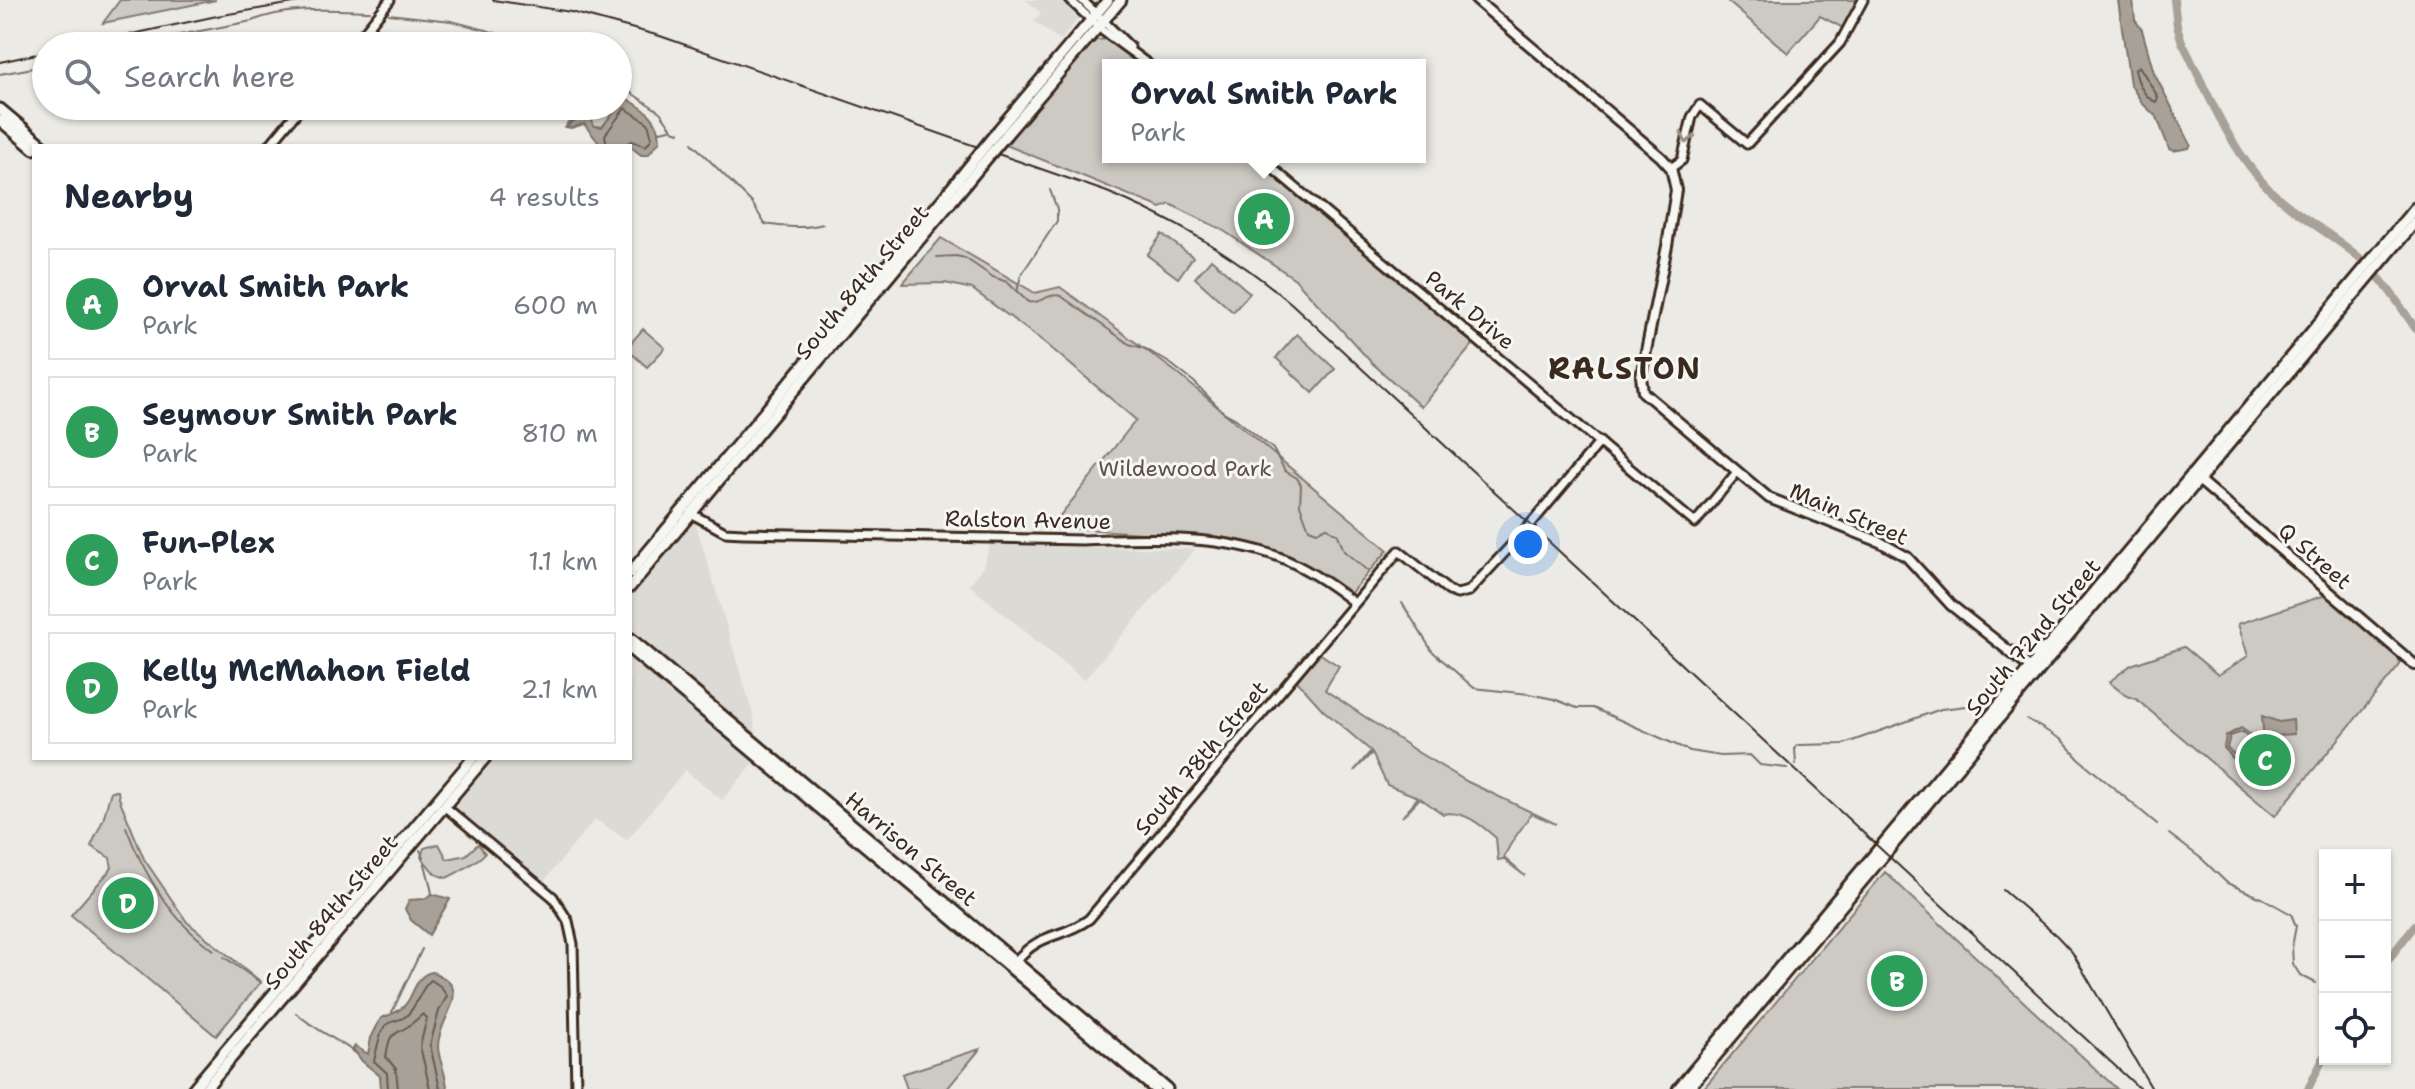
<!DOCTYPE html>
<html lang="en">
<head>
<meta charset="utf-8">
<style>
	:root { --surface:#fff; --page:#f6f6f7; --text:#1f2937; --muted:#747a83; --line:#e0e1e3; --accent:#db2777 }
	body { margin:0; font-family:"Shantell Sans",sans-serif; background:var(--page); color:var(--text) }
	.controls { position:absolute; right:24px; bottom:24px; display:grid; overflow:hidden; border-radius:0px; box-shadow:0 2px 6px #0004 }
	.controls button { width:72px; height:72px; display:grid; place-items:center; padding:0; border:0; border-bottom:2px solid var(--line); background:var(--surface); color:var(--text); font:40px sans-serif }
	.you { position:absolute; left:1528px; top:544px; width:28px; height:28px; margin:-20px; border:6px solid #fff; border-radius:50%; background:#1a73e8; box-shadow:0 0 0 12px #1a73e833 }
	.badge { display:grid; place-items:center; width:52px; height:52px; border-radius:50%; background:var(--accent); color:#fff; font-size:26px; font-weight:700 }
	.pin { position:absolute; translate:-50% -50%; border:4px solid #fff; box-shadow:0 2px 8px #0006 }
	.popup { position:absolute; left:1102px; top:59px; width:324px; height:104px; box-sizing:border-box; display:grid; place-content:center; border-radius:0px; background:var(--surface); filter:drop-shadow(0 2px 6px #0005); font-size:26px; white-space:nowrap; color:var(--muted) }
	.popup b { font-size:30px; color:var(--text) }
	.popup::after { content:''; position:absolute; left:50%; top:100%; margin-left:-16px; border:16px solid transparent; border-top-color:var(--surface) }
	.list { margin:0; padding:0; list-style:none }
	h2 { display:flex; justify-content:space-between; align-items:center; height:104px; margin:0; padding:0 32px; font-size:34px }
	h2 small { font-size:26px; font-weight:400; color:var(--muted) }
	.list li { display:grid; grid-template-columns:52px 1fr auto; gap:24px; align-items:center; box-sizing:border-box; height:112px; margin:0 16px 16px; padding:0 16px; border:2px solid var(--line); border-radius:0px }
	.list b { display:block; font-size:30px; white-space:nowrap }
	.list p { margin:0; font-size:26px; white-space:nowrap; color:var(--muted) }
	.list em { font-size:26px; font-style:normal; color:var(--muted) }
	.icon { flex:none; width:44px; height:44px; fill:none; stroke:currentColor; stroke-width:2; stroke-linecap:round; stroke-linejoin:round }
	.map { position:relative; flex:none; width:2415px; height:1089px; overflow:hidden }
	.search { position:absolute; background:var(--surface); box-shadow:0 2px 6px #0004; left:32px; top:32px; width:600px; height:88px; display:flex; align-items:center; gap:20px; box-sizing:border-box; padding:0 28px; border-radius:44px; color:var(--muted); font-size:30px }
	.panel { position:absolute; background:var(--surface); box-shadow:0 2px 6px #0004; left:32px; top:144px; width:600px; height:616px; border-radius:0px }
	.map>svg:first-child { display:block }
	.built { fill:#dcdad4 }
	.green { fill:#cdcac4; stroke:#847a71; stroke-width:2 }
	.water { fill:#a8a198; stroke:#7c7167; stroke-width:2; fill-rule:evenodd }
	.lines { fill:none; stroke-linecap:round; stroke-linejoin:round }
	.shore { stroke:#675a4f; stroke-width:2 }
	.stream { stroke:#7c7167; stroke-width:2 }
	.river { stroke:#a8a198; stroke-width:8 }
	.tertiary-casing { stroke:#3b2a1e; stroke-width:13 }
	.secondary-casing { stroke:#3b2a1e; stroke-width:14 }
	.primary-casing { stroke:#3b2a1e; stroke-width:15 }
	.tertiary { stroke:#f6f6f2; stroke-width:7 }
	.secondary { stroke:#f6f6f2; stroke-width:8 }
	.primary { stroke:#f6f6f2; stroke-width:9 }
	.rail { stroke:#3b2a1e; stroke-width:2 }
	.primary-bridge-casing { stroke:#3b2a1e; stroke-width:15; stroke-linecap:butt }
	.primary-bridge { stroke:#f6f6f2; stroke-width:9 }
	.oneway { stroke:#989088 }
	.labels { text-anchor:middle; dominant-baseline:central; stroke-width:6; stroke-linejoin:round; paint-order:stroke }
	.street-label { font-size:22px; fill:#3b2a1e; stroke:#f6f6f2 }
	.park-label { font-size:22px; fill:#605248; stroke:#f6f6f2 }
	.district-label { font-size:30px; font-weight:bold; letter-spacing:2px; fill:#3b2a1e; stroke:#f6f6f2 }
</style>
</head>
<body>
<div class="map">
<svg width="2415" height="1089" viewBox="0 0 2415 1089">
	<rect width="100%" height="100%" fill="#ebeae5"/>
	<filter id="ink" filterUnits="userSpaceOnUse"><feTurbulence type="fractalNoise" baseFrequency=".0125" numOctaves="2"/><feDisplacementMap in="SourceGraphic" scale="16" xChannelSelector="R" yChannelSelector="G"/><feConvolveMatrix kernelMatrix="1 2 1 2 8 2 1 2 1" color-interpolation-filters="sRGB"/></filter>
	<g filter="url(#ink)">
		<!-- built -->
		<g class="built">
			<path d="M1026,0H1092L1061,41L1034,21L1041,13Z"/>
			<path d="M695,521L754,718L758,758L722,800L685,770L627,840L595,819L544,881L453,806L494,758H630V598Z"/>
			<path d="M990,545L1195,549L1084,680L969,585L982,569Z"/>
		</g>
		<!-- green -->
		<g class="green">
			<path d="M120,0H216L103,23Z"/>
			<path d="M1726,0H1859L1845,29L1820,16L1788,53Z"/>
			<path d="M1110,39L1144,65H1108V157H1255L1476,341L1421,407L1371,362L1295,279L1221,229L1170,204L1161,208L1006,145L1078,56L1097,40Z"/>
			<path d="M567,106H608L613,113L602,127L594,126L581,114L577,119L566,125L574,114Z"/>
			<path d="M1162,234L1193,257L1178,278L1147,255Z"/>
			<path d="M941,238L1035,293L1060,287L1176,372L1388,550L1349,595L1289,556L1232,539L1051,527L1136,420L1044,342L972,289L945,283L902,284Z"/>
			<path d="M1211,259L1250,293L1233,312L1195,278Z"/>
			<path d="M643,329L665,348L647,367L630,352V344Z"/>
			<path d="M1297,334L1335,369L1313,393L1276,358Z"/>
			<path d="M2326,595L2399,659L2400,665L2275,816L2136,699L2125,695L2109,682L2131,665L2184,647L2218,675L2248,656L2238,624Z"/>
			<path d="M1319,653L1339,666L1325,690L1419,753L1468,782L1556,824L1531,813C1523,829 1510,840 1504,858L1525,876L1503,859L1498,860L1496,838C1481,825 1464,810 1443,814L1420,798L1402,817L1418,797L1387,785L1372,753L1354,771L1371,751L1323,710L1296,680Z"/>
			<path d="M111,791H118L119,798L144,859L187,922L261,982L216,1036L71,915L112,868L110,858L91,846L103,820Z"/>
			<path d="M439,844L447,859L466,855L478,844L485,853C481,859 454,875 446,878L435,874L421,857L424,848Z"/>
			<path d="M1885,872L2117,1089H1703Z"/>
			<path d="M980,1049L947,1089H907L902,1074Z"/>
		</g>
		<!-- water -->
		<g class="water">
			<path d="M2118,0H2133L2135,20L2142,30L2154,73L2191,145L2189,148L2173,151L2169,149L2157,117L2143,104L2130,84Z"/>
			<path d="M618,93C638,106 660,114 660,141L648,155H641L630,146L599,143L584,124L571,128L566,127L584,113L590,116L594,126L602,127L613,113L608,106H618Z"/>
			<path d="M2262,716L2279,722L2293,720L2294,734L2281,735L2264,744Z"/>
			<path d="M2241,728L2251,735V742L2242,752L2263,769V774L2258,778L2241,768L2224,748L2226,736ZM2243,732L2248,739L2240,749V754L2260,771L2258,775L2227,748L2230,736Z"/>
			<path d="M432,894L450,899L429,935L411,920L405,909L409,900L424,899Z"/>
			<path d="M432,972C477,989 438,1016 438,1046C438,1060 447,1074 447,1089H381L380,1076L362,1061L353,1049L355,1046L368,1054L371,1038L381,1018C387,1016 395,1013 399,1010C415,1001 412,976 432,972Z"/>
		</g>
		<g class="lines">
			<!-- shore -->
			<g class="shore">
				<path d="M2139,66L2158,97L2156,102C2144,98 2137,81 2135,69Z"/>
				<path d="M607,146L605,135L625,108L648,123L652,138L646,146L632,141L623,146"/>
				<path d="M388,1089L387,1073L374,1061C377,1050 378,1039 383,1029C388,1020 397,1022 405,1017C418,1007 419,989 431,980L440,986L447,996L439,1011L430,1045L440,1089"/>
				<path d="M398,1089L396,1069L386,1057C390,1033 389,1038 407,1027C413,1023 418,1018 423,1014L427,1018L420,1046L430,1089"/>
			</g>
			<!-- stream -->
			<g class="stream">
				<path d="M389,14L451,21L486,30L534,46"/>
				<path d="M122,46L252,21C287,6 333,10 370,11"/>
				<path d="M0,74L33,68L46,62"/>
				<path d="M618,84L660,112L673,130L679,132"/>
				<path d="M660,131L670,129"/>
				<path d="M692,143L752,203L765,224C781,227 807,229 823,224"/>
				<path d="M937,257L956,256L965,258L993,277L1007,282L1028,302C1040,305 1048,292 1061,296L1129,344L1146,349L1171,364L1194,382L1223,412L1236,419L1273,449L1285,471L1297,478L1301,485L1300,505L1309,529L1317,532L1326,527L1338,535L1344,551L1369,572"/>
				<path d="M1017,292L1021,275L1057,221V209L1050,190"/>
				<path d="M1402,603L1432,651L1474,688L1529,694L1554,699L1577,708H1593L1690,751L1721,756L1750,755L1760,765L1787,768"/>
				<path d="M2027,719L2062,740L2079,759L2157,824"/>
				<path d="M1796,765L1795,748L1798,745L1844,744L1941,709L1992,703"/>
				<path d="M126,827C143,872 172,923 214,950"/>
				<path d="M2169,834L2202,859L2227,883L2264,899L2291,914L2296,926L2292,947L2293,964L2300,975L2316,983"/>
				<path d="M420,850C423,855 431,886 432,894"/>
				<path d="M224,957L261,983"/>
				<path d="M392,1012L422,949"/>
				<path d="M296,1013C315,1030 337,1039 357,1054"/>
			</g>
			<!-- river -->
			<g class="river">
				<path d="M2174,0L2177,26L2182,42C2208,92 2229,149 2269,189C2297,217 2333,234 2362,260C2384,280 2399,304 2415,328"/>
				<path d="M2385,964L2415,925"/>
				<path d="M2308,1089L2325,1055"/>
			</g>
			<!-- tertiary casing -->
			<g class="tertiary-casing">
				<g id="tertiary">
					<path d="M1070,0L1103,31L1148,64"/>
					<path d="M1082,0L1130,47"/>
					<path d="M353,46L390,0"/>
					<path d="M269,146L302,106"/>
					<path d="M1259,157L1695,523L1737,472"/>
					<path d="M1671,168L1682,160L1692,117L1700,105L1747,144L1840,43L1863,0"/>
					<path d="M692,514L725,532L743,533L1082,540C1146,538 1219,534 1279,557C1307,568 1330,584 1353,602"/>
					<path d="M444,806L553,897L568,921L573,944L576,1089"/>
					<path d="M1014,963C1042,930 1060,940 1089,919L1399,551L1449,591L1457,594L1469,591L1530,525L1600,442"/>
				</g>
			</g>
			<!-- secondary casing -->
			<g class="secondary-casing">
				<g id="secondary">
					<path d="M1476,0L1661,157L1671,168L1676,190L1667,246L1641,376L1643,392L1769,498L1880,542L1907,557L1951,605L2033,670"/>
					<path d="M2194,476L2415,665"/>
				</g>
			</g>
			<!-- primary casing -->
			<g class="primary-casing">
				<g id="primary">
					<path d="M0,109L44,146"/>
					<path d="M0,120L34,149"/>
					<path d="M999,129L1108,0"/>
					<path d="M1006,135L1121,0"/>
					<path d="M630,573L945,196"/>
					<path d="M630,587L951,202"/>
					<path d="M630,638L1167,1089"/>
					<path d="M630,649L1155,1089"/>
					<path d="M2011,652L2028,654L2045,648"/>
					<path d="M193,1089L473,758"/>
					<path d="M205,1089L485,758"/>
					<path d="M1678,1089L2415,208"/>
					<path d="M1688,1089L2415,222"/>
				</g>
			</g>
			<!-- tertiary -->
			<use href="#tertiary" class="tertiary"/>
			<!-- secondary -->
			<use href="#secondary" class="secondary"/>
			<!-- primary -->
			<use href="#primary" class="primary"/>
			<!-- rail -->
			<g class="rail">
				<path d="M493,0L571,12L660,36L1107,192C1175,220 1236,256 1292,304L2140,1089"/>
				<path d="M76,46L217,16L311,0"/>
				<path d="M0,62L46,52"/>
				<path d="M2003,890L2057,936L2072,952L2152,1089"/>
			</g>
			<!-- primary-bridge casing -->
			<g class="primary-bridge-casing">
				<g id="primary-bridge">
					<path d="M945,196L999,129"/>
					<path d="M951,202L1006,135"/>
				</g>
			</g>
			<!-- primary-bridge -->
			<use href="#primary-bridge" class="primary-bridge"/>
		</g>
		<!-- one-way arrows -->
		<defs><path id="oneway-chevron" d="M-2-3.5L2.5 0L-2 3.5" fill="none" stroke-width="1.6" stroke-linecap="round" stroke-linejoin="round" transform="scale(2)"/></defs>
		<use class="oneway" href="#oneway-chevron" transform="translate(1687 138) rotate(103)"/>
	</g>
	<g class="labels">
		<!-- street labels -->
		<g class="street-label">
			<text transform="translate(862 282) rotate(-50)">South 84th Street</text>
			<text transform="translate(1470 310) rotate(40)">Park Drive</text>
			<text transform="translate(1849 514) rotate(23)">Main Street</text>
			<text transform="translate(1028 520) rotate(1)">Ralston Avenue</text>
			<text transform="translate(2315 556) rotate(41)">Q Street</text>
			<text transform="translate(2033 637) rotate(-50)">South 72nd Street</text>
			<text transform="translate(1201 758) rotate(-50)">South 78th Street</text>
			<text transform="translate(911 849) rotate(40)">Harrison Street</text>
			<text transform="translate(331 912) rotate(-50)">South 84th Street</text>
		</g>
		<!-- park labels -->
		<g class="park-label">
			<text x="1185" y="468">Wildewood Park</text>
		</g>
		<!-- district labels -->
		<g class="district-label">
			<text x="1625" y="368">RALSTON</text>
		</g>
	</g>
</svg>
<div class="controls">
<button>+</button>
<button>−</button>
<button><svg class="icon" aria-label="locate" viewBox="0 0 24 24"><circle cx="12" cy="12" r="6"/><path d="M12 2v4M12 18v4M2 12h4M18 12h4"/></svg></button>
</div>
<div class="you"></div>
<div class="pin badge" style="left:1264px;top:219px;background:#2e9e5b">A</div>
<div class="popup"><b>Orval Smith Park</b>Park</div>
<div class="pin badge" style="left:1897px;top:981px;background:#2e9e5b">B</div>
<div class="pin badge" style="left:2265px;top:760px;background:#2e9e5b">C</div>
<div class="pin badge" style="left:128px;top:903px;background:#2e9e5b">D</div>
<div class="search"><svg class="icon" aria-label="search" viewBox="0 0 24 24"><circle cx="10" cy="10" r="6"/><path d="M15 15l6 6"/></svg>Search here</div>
<section class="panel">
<h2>Nearby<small>4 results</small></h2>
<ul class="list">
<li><span class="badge" style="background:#2e9e5b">A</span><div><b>Orval Smith Park</b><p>Park</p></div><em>600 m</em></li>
<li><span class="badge" style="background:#2e9e5b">B</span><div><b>Seymour Smith Park</b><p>Park</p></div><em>810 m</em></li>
<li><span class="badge" style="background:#2e9e5b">C</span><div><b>Fun-Plex</b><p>Park</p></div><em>1.1 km</em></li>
<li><span class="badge" style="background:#2e9e5b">D</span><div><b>Kelly McMahon Field</b><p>Park</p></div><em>2.1 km</em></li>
</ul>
</section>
</div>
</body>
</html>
